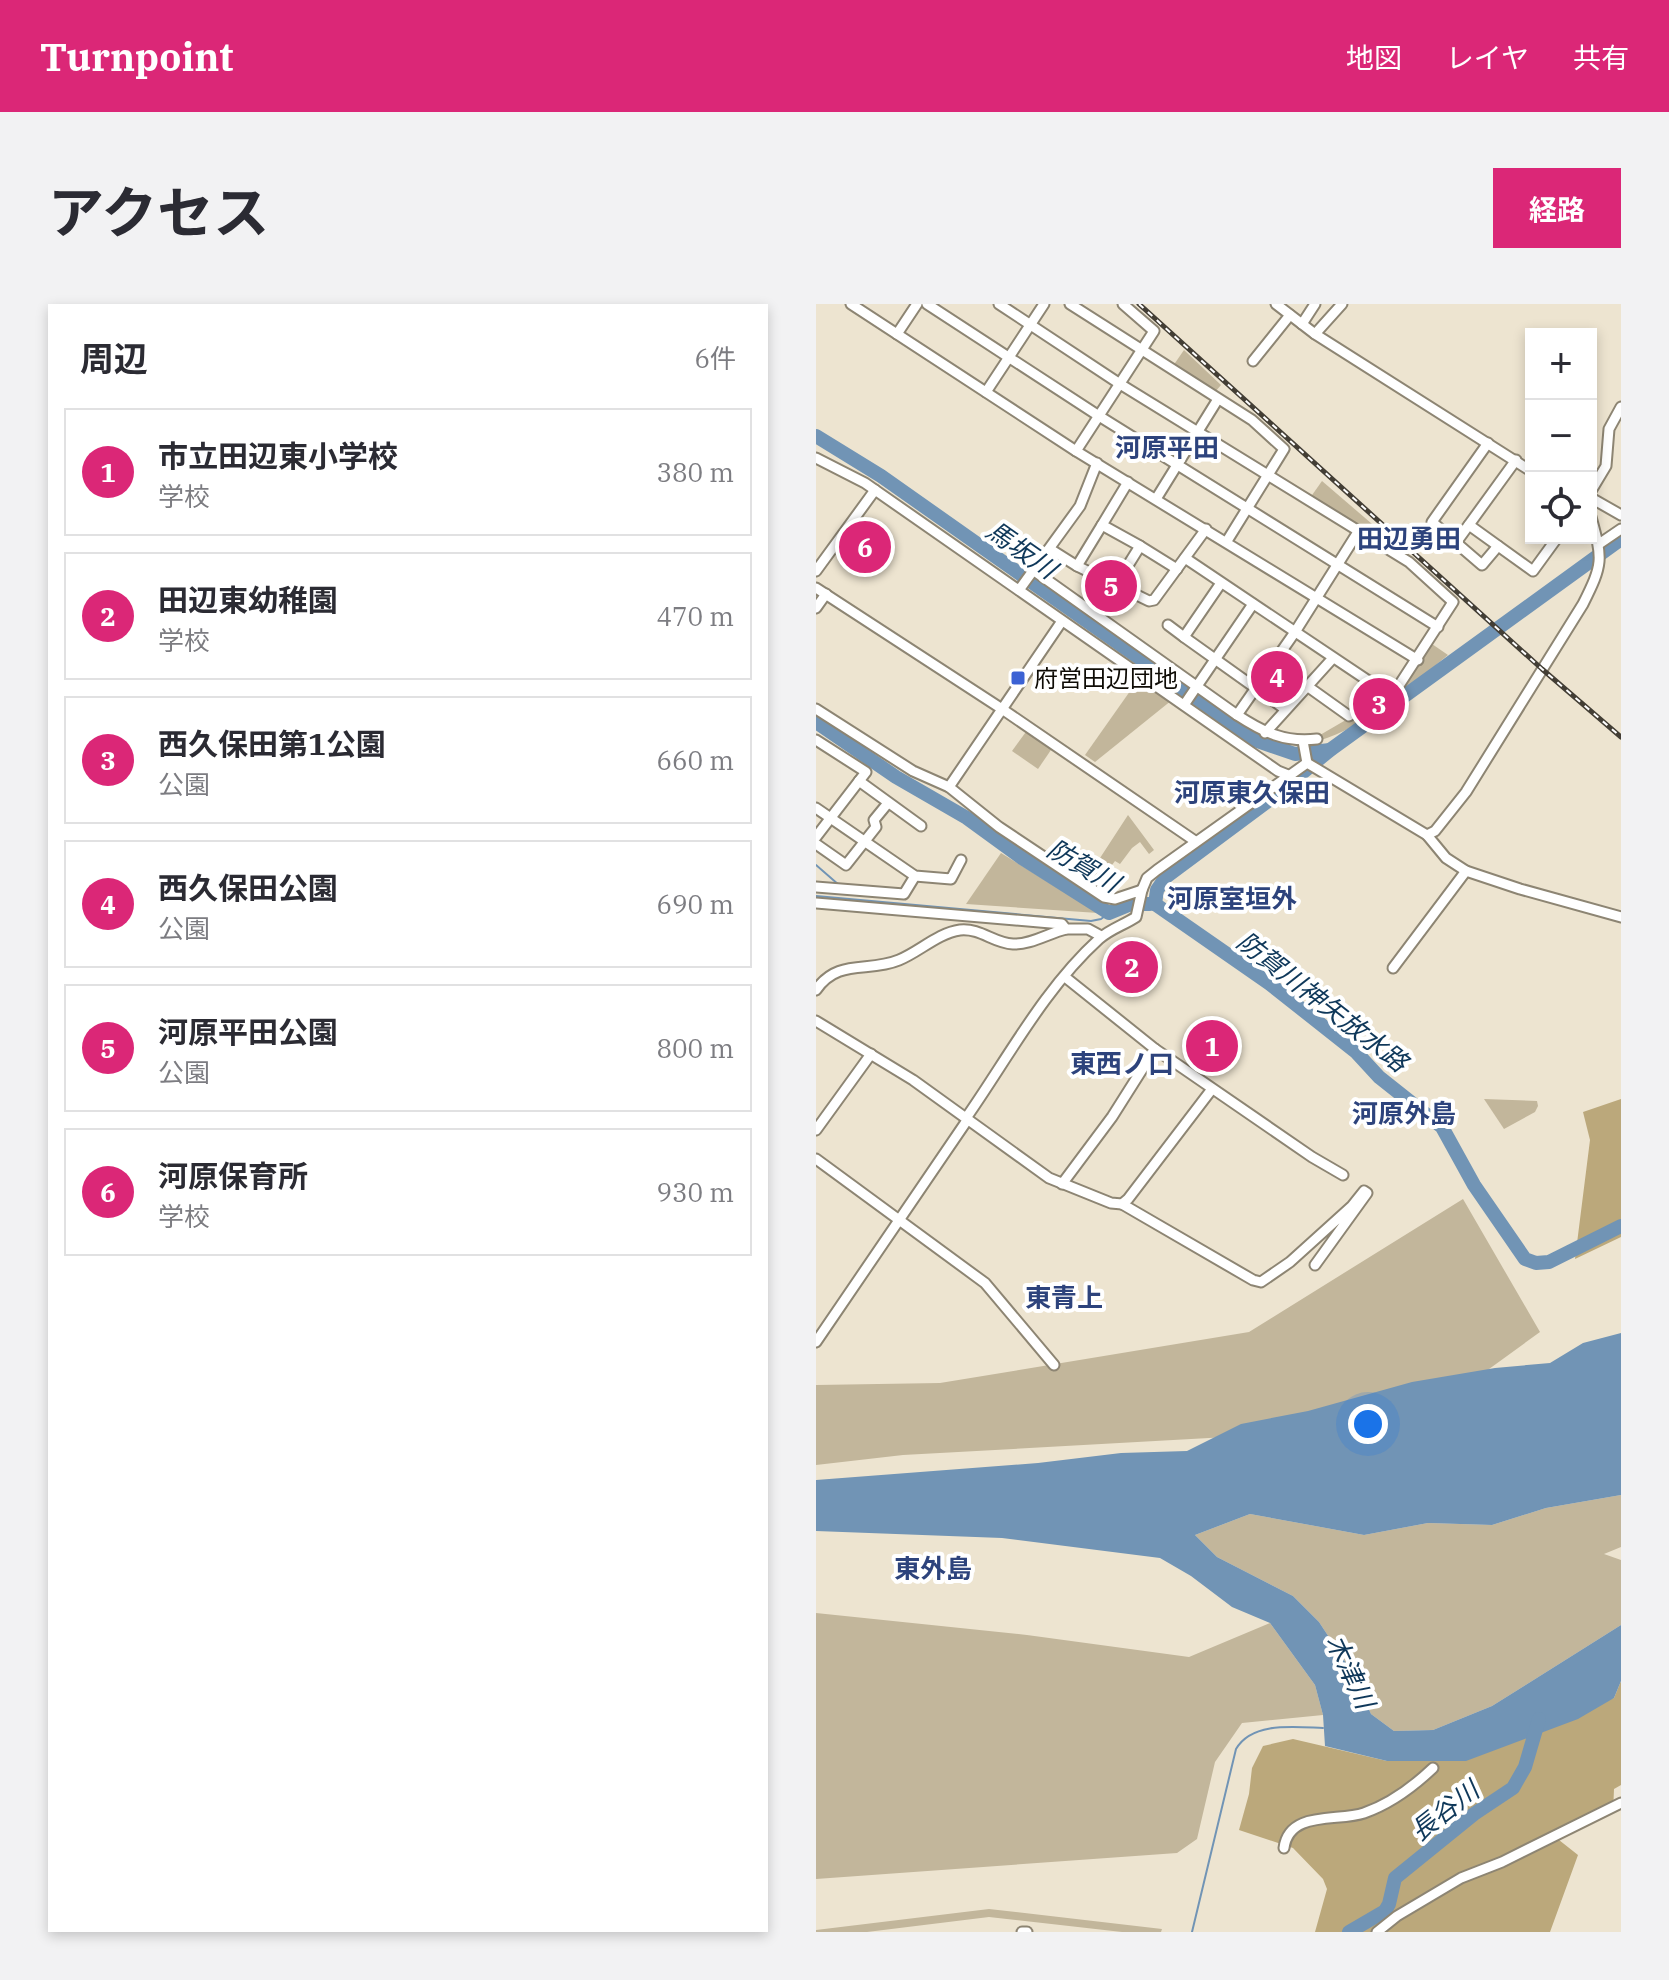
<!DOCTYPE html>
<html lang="ja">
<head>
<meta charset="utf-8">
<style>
	:root { --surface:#fff; --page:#f2f2f3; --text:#2b2b33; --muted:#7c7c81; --line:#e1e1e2; --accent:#db2777 }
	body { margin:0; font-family:"IBM Plex Serif","Noto Sans JP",serif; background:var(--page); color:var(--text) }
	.controls { position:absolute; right:24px; top:24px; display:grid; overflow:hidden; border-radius:0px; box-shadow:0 4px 12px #0003 }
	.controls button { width:72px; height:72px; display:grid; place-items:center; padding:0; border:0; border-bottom:2px solid var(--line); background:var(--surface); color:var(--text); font:40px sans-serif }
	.you { position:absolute; left:552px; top:1120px; width:28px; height:28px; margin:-20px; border:6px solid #fff; border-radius:50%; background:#1a73e8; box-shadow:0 0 0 12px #1a73e833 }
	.badge { display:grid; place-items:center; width:52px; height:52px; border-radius:50%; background:var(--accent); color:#fff; font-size:26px; font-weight:700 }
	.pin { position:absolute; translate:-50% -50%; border:4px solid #fff; box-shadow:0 2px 8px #0006 }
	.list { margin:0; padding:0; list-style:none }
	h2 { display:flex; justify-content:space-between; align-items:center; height:104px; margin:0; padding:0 32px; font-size:34px }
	h2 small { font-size:26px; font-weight:400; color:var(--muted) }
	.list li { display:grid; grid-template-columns:52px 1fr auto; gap:24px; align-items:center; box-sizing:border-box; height:128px; margin:0 16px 16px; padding:0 16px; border:2px solid var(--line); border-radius:0px }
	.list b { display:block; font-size:30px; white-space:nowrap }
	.list p { margin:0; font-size:26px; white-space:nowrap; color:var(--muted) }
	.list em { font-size:26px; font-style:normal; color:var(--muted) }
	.icon { flex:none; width:44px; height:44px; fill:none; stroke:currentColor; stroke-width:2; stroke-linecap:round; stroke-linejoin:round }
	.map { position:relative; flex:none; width:805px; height:1628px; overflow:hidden; border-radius:0px }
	header { display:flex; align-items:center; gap:48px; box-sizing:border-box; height:112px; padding:0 40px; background:var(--accent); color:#fff }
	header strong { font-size:38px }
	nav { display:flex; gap:44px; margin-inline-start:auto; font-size:28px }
	.intro { display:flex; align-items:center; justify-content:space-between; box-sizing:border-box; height:192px; padding:0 48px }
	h1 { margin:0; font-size:56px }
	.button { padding:20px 36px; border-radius:0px; background:var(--accent); color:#fff; font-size:28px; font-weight:700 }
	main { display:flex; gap:48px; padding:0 48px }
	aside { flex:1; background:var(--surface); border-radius:0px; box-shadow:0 4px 12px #0003 }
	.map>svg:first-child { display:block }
	.green { fill:#c2b69b }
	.forest { fill:#bba87b }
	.water { fill:#7194b5 }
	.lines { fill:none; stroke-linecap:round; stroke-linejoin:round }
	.stream { stroke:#7194b5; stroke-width:2 }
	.river { stroke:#7194b5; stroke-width:14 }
	.street-casing { stroke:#8d8573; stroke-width:13 }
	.street { stroke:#fff; stroke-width:9 }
	.rail-casing { stroke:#433e35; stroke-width:5 }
	.rail { stroke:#fff; stroke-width:2; stroke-dasharray:6; stroke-linecap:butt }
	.poi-dot { fill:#3c62d4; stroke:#fff; stroke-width:3 }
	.labels { text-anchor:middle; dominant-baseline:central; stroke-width:8; stroke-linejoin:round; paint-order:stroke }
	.poi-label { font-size:24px; fill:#0e0b05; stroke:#fff; text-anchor:start }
	.neighbourhood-label { font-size:26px; font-weight:bold; fill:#2d437c; stroke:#fff }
	.water-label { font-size:26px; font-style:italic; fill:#0f385a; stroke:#fff }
</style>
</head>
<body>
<header>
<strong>Turnpoint</strong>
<nav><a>地図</a><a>レイヤ</a><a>共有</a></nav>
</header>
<div class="intro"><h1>アクセス</h1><a class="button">経路</a></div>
<main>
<aside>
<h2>周辺<small>6件</small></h2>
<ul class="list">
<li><span class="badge">1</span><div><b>市立田辺東小学校</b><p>学校</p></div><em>380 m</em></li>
<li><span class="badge">2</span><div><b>田辺東幼稚園</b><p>学校</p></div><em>470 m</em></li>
<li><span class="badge">3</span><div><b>西久保田第1公園</b><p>公園</p></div><em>660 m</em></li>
<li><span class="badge">4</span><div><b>西久保田公園</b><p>公園</p></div><em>690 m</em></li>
<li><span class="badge">5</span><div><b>河原平田公園</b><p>公園</p></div><em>800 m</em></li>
<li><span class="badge">6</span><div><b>河原保育所</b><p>学校</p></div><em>930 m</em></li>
</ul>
</aside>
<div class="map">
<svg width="805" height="1628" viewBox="0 0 805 1628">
	<rect width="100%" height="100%" fill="#ede4d0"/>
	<!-- green -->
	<g class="green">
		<path d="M368,46L405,81L399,88L357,62Z"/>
		<path d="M506,177L584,244L581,247L494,194Z"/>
		<path d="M616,340L632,351C593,383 551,423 502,437L504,431L583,385Z"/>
		<path d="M462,355L477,367L468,379L480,387L469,397L445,380Z"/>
		<path d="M324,373L356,396L279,458L269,451Z"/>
		<path d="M212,425L237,443L222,465L196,447Z"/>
		<path d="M312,511L338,546L333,550L324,538L316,544L304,560L299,557L281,581L271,574Z"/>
		<path d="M185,549L282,609L150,600Z"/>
		<path d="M668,795L721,797L722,802L719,808L688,825Z"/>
		<path d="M647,895L724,1028L593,1123L87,1151L0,1161V1081L124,1079L433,1028Z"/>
		<path d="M805,1191V1243L788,1250L805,1256V1321L676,1402L617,1426L578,1427L555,1410L536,1368L503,1318L477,1292L401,1253L379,1231L434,1210L548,1231L612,1219L676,1221L730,1204Z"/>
		<path d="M0,1309L211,1331L373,1353L454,1319L499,1381L507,1411L426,1419L399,1458L381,1535L361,1549L0,1575Z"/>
		<path d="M173,1605L346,1625L345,1628H306L173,1613L51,1628H0V1626Z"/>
	</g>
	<!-- forest -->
	<g class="forest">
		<path d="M805,795V933L759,955L774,836L767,808Z"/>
		<path d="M805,1377V1481L798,1485L797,1509L743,1536L762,1551L734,1628H499L511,1585L507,1575L477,1544L423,1526L433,1490L436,1464L447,1442L477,1435L571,1457L798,1394Z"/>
	</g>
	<!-- water -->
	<path class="water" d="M805,1029V1191L730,1204L676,1221L612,1219L548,1231L434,1210L379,1231L401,1253L477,1292L503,1318L536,1368L555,1410L578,1427L617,1426L676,1402L805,1321V1377L798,1394L762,1415L650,1457H571L509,1442L507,1411L499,1381L454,1319L416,1303L375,1272L344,1254L186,1234L0,1227V1176L222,1159L305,1149L371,1147L425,1120L492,1107L596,1078L679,1064L734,1059L767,1039Z"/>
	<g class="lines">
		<!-- stream -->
		<g class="stream">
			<path d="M0,561L23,581"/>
			<path d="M0,592L275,617L285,615L293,609"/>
			<path d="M376,1628L420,1445C436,1417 480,1423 507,1424"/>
		</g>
		<!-- river -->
		<g class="river">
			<path d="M0,132L65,172L441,437L479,450L514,446"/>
			<path d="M0,418L80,473L151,514L206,554L293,609L315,600H334"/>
			<path d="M339,600L454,680L540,748L563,773L626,823L658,881L709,955L720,959L733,958L805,922"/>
			<path d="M339,600L341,586L350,573L452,497L514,446L805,235"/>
			<path d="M533,1628L569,1607L573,1600L579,1574L658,1510L697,1484L709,1463L723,1415"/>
		</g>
		<!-- street casing -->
		<g class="street-casing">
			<g id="street">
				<path d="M35,0L260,147L602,356"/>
				<path d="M111,0L283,112L622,323"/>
				<path d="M183,0L304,80L593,258L637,298L582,383L533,412L491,382"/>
				<path d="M254,0L436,116L468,145L411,237"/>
				<path d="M460,0L499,30L715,167"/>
				<path d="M486,20L499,0"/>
				<path d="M81,30L101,0"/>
				<path d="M499,30L526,0"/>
				<path d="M437,57L474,11"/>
				<path d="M170,88L228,0"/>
				<path d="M672,139L616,218L666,261L682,242"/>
				<path d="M260,147L338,27L307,0"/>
				<path d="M0,154L49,179L462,467L472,471"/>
				<path d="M312,178L286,221L324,242"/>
				<path d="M775,187L790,162L793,125L805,103"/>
				<path d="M775,194L805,211"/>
				<path d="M340,195L402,95"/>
				<path d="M653,221L717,267L741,234"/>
				<path d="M639,240L700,156"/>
				<path d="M783,240L805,225"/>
				<path d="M234,245L261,262L286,221"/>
				<path d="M369,254L566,386L570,391"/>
				<path d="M261,262L333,297L338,296L390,225"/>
				<path d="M217,266L421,411C447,428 469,439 501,435"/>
				<path d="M0,267L59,186"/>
				<path d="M301,279L324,242L361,265"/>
				<path d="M0,284L186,405L379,537"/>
				<path d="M203,286L264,202L281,159"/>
				<path d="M0,304L10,290"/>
				<path d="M352,321L368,333L405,279"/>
				<path d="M368,333L469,405"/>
				<path d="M368,401L437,300"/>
				<path d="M0,405L97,467L133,483L183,523L288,593L299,595L326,586L320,613C308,621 294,625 283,635C228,685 192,754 150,814"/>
				<path d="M421,411L479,328L542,228"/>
				<path d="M449,429L517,354"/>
				<path d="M0,436L50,468L0,533"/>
				<path d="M487,437L491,459"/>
				<path d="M43,477L105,522"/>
				<path d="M133,483L246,317"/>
				<path d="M0,504L99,572L135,575L145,556"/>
				<path d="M611,531L619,527L650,488L767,300C787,260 787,256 775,213"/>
				<path d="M0,540L30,561L60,523L58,516L72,499"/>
				<path d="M0,583L88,590L99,572"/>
				<path d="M326,586L331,574L341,566L491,459L611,531L630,554L650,567L704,585L805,613"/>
				<path d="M0,599L246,620L250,625H272L285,632"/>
				<path d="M577,664L650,567"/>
				<path d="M249,673L339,745L496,853L527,871"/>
				<path d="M0,686C22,654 52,669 83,656C103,648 122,629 144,626C165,624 177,639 197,640C214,641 233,629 250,625"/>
				<path d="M0,717L97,776L233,874L295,899L306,900L312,895L396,785"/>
				<path d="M0,826L55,750"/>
				<path d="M0,855L169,979L238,1061"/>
				<path d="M246,880L296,813L339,745"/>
				<path d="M306,900L437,976L445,978L474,958L536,902L548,887L551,889L499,961"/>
				<path d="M0,1038L152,815"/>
				<path d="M468,1544C473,1506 522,1518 548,1509C574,1500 598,1482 617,1464"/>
				<path d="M206,1628H211"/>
				<path d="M561,1628L581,1612L645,1574L686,1558L805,1499"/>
			</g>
		</g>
		<!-- street -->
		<use href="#street" class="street"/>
		<!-- rail casing -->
		<g class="rail-casing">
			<path id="rail" d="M323,0L726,365L805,433"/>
		</g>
		<!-- rail -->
		<use href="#rail" class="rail"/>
	</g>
	<!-- markers -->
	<rect class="poi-dot" x="194" y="366" width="16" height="16" rx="4"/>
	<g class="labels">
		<!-- poi labels -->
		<g class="poi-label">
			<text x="218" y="374">府営田辺団地</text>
		</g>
		<!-- neighbourhood labels -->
		<g class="neighbourhood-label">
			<text x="351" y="143">河原平田</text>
			<text x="593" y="234">田辺勇田</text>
			<text x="436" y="488">河原東久保田</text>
			<text x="416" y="594">河原室垣外</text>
			<text x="306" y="759">東西ノ口</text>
			<text x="588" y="809">河原外島</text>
			<text x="248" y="993">東青上</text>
			<text x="117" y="1264">東外島</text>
		</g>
		<!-- water labels -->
		<g class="water-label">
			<text transform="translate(206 245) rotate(35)">馬坂川</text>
			<text transform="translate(268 561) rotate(30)">防賀川</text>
			<text transform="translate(507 697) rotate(38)">防賀川神矢放水路</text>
			<text transform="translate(535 1367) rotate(65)">木津川</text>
			<text transform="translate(628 1506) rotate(-38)">長谷川</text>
		</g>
	</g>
</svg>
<div class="controls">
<button>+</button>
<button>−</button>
<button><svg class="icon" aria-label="locate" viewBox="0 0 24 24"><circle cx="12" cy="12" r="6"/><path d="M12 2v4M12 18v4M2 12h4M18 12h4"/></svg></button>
</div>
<div class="you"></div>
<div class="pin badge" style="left:396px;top:742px">1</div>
<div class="pin badge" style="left:316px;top:663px">2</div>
<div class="pin badge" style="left:563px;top:400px">3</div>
<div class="pin badge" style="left:461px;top:373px">4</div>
<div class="pin badge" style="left:295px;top:282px">5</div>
<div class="pin badge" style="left:49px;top:243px">6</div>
</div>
</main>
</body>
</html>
